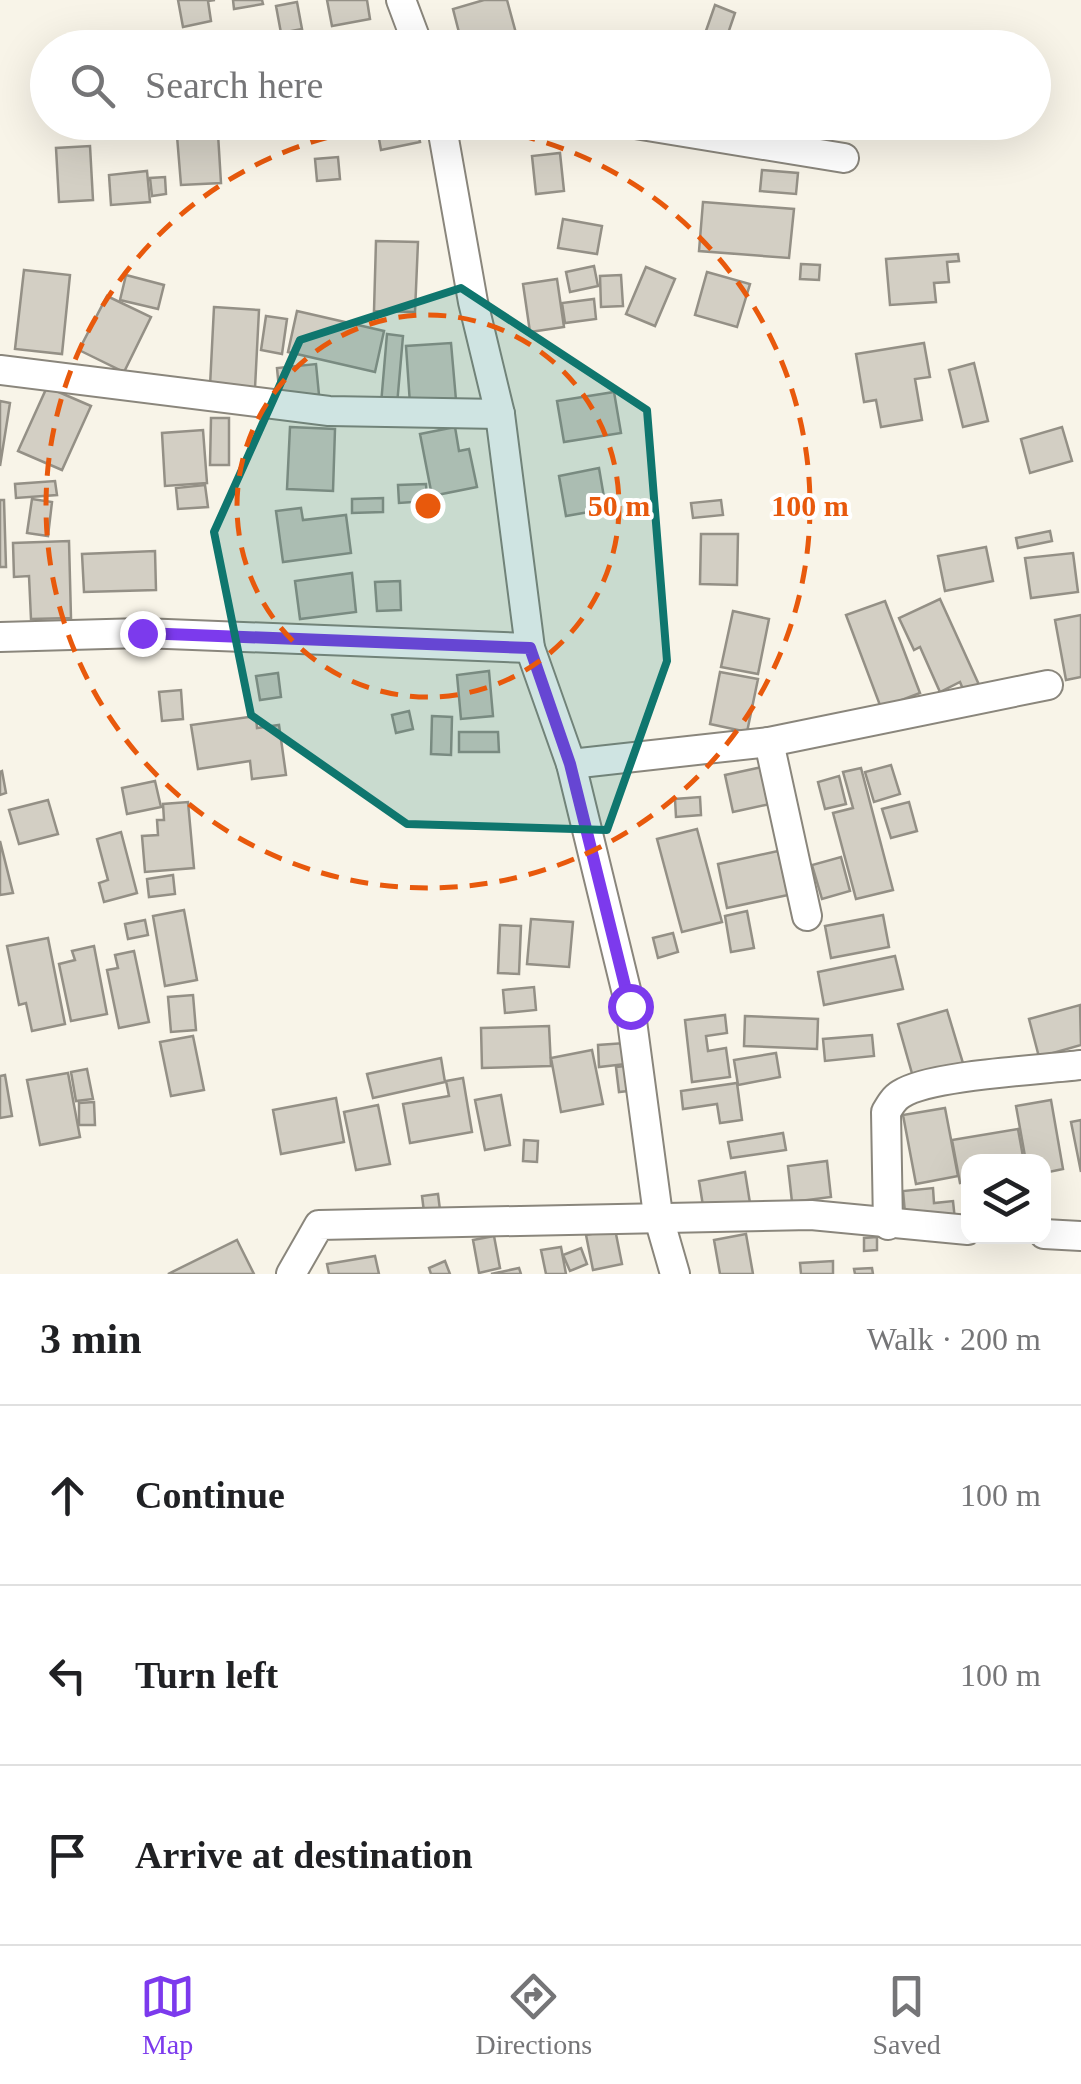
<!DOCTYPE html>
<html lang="en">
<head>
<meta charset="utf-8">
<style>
	:root { --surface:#fff; --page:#f6f6f6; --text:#202124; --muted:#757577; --line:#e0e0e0; --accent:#7c3aed }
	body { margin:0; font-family:Georgia,serif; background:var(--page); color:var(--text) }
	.controls { position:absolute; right:30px; bottom:30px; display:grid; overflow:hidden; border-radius:20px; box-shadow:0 10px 40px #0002 }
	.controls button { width:90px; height:90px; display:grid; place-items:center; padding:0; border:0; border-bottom:2px solid var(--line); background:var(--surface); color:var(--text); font:50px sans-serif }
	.stop { position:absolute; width:30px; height:30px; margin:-22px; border:8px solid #7c3aed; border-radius:50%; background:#fff }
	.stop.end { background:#7c3aed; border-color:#fff; box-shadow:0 2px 10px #0008 }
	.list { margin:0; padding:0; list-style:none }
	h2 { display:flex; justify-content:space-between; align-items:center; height:130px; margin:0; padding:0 40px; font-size:42px }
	h2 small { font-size:32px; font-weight:400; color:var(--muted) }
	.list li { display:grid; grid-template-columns:65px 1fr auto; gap:30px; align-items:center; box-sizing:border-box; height:180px; padding:0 40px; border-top:2px solid var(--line) }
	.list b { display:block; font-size:38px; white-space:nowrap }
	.list em { font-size:32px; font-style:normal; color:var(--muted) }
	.icon { flex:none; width:55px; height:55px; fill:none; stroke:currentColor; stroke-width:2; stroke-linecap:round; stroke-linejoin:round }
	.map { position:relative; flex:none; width:1081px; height:1274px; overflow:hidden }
	.search { position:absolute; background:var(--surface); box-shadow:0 10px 40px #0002; left:30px; right:30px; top:30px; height:110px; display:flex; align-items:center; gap:25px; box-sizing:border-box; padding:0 35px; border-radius:55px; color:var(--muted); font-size:38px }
	.sheet { height:670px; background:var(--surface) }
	nav { display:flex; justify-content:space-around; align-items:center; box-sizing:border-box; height:140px; border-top:2px solid var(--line); background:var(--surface); font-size:28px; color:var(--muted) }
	nav a { display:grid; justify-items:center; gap:5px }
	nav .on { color:var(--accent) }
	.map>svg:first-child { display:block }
	.building { fill:#d3cfc4; stroke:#949086; stroke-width:2.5 }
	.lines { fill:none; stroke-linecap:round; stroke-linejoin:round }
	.minor-casing { stroke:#8a867c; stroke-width:32 }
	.minor { stroke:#fff; stroke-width:28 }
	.route { stroke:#7c3aed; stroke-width:12 }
	.marked { fill:#0f766e; fill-opacity:0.2; stroke:#0f766e; stroke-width:8; stroke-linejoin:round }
	.ring { fill:none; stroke:#e8590c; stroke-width:5; stroke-dasharray:18 12 }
	.centre { fill:#e8590c; stroke:#fff; stroke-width:5 }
	.ring-label { font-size:30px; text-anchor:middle; font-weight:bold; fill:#e8590c; stroke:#fff; stroke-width:8; stroke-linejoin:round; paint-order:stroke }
</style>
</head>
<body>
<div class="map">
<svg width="1081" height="1274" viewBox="0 0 1081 1274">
	<rect width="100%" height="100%" fill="#f8f4e8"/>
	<!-- building -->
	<g class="building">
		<path d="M178,0H215L208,1L211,21L183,27Z"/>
		<path d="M233,0H262L263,4L234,9Z"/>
		<path d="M327,0H367L370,19L332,26Z"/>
		<path d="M484,0H507L520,48H463L453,9Z"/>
		<path d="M297,2L302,29L281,33L276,6Z"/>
		<path d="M715,5L735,13L723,48H700Z"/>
		<path d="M81,122H134L135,135L81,138Z"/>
		<path d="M376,122H416L420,142L381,150Z"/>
		<path d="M218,134L221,183L181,185L177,136Z"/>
		<path d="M90,146L93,200L59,202L56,148Z"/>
		<path d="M560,153L564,191L536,194L532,156Z"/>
		<path d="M338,157L340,179L317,181L315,159Z"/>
		<path d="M762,170L798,173L796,194L760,191Z"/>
		<path d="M147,171L150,202L111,205L109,175Z"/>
		<path d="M165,177L166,194L152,196L150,178Z"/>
		<path d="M703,202L794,209L789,258L699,251Z"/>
		<path d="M563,219L602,226L597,254L558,248Z"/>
		<path d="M376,241L418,242L415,312L374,311Z"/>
		<path d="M958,254L959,261L947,262L949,282L934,283L936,302L890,305L886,259Z"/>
		<path d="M801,264L820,265L819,280L800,279Z"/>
		<path d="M594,266L598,286L570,292L566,272Z"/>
		<path d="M646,267L675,279L655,326L626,314Z"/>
		<path d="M24,270L70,275L62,354L15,349Z"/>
		<path d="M707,272L750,284L737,327L695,315Z"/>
		<path d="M126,275L164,285L158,309L120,300Z"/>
		<path d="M621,275L623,306L601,307L600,276Z"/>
		<path d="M557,279L564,327L530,332L523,284Z"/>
		<path d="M107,296L151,317L124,372L79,350Z"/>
		<path d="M594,299L596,319L565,323L562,303Z"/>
		<path d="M214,307L259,310L255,388L210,386Z"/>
		<path d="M297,311L384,331L375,372L288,352Z"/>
		<path d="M266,316L287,319L282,354L261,350Z"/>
		<path d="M387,334L403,336L397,405L381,404Z"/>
		<path d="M451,343L456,400L410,404L406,346Z"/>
		<path d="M924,343L930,377L915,379L922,420L881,427L876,400L864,402L856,354Z"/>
		<path d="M974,363L988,421L963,427L949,370Z"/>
		<path d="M316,364L319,395L280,399L277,368Z"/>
		<path d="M47,387L91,406L62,470L18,451Z"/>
		<path d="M614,392L621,433L564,442L557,401Z"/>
		<path d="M0,401L10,403L0,466Z"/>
		<path d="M211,418H229V465H210Z"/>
		<path d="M290,427L335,429L333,491L287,489Z"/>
		<path d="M455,427L459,451L469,449L477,487L432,496L420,434Z"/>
		<path d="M1062,427L1072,461L1030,473L1021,439Z"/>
		<path d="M203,430L207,483L165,486L162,433Z"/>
		<path d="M599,468L606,509L566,516L559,476Z"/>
		<path d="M55,481L57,495L16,498L15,484Z"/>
		<path d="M426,484L427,501L399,503L398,485Z"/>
		<path d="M205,485L208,507L178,509L176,488Z"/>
		<path d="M383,498V512L352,513V499Z"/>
		<path d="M32,499L52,502L48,536L27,533Z"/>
		<path d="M0,500H4L6,567H0Z"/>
		<path d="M721,500L723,515L693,518L691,503Z"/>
		<path d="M301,508L303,520L346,515L351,553L283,562L276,511Z"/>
		<path d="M1050,531L1052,541L1018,548L1016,538Z"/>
		<path d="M701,534H738L737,585L700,584Z"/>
		<path d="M69,541L71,618L31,619L29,576L14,577L13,543Z"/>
		<path d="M986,547L993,581L945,591L938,556Z"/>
		<path d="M155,551L156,590L84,592L82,554Z"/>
		<path d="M1073,553L1078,592L1031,598L1025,558Z"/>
		<path d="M352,573L356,612L300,619L295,581Z"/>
		<path d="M400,581L401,610L377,611L375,582Z"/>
		<path d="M940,599L980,687L965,694L960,682L940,692L920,647L914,650L899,618Z"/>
		<path d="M885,601L920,693L881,708L846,615Z"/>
		<path d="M733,611L769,619L758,674L721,667Z"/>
		<path d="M1081,615V677L1066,680L1055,620Z"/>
		<path d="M489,671L493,716L461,719L457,675Z"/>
		<path d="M720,672L758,679L747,732L710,724Z"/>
		<path d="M278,673L281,697L260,700L256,676Z"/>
		<path d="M181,690L183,719L162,721L159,692Z"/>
		<path d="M409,711L413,729L396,733L392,715Z"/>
		<path d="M256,716L257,728L279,725L286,775L252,779L250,761L198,769L191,725Z"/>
		<path d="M432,716L452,717L451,755L431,754Z"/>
		<path d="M459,732H498L499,752H459Z"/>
		<path d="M891,765L900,794L874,802L865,772Z"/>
		<path d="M762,767L770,804L733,812L725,775Z"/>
		<path d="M861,768L893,890L856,899L833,813L853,808L843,772Z"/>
		<path d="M2,771L6,793L0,795V772Z"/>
		<path d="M839,776L846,804L825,809L818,782Z"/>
		<path d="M155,781L161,807L127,814L122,788Z"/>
		<path d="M700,797L701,815L676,817L675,799Z"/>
		<path d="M48,800L58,834L19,844L9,810Z"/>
		<path d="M188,802L194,868L145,872L142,836L158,835L157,820H164L163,804Z"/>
		<path d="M909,802L917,831L891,838L882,809Z"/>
		<path d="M697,829L722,922L682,932L657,839Z"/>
		<path d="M121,832L137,893L104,902L99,883L108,880L97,839Z"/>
		<path d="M0,841L13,893L0,895Z"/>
		<path d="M778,851L788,895L727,908L718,864Z"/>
		<path d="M841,857L850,891L822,899L812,865Z"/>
		<path d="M173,875L175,894L149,897L147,879Z"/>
		<path d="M184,910L197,980L165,986L153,916Z"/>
		<path d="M747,911L754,948L731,952L725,916Z"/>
		<path d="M883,915L889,947L831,958L825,926Z"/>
		<path d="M531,919L573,922L569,967L527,964Z"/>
		<path d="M145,920L148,935L128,939L125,924Z"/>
		<path d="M500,925L521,926L519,974L498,973Z"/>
		<path d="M673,933L678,952L658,958L653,938Z"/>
		<path d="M48,938L65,1024L32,1031L26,1003L19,1005L7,946Z"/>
		<path d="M94,946L107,1014L71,1021L59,964L75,960L72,951Z"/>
		<path d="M134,951L149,1022L119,1028L107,970L118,968L115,955Z"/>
		<path d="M895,956L903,989L824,1005L818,972Z"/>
		<path d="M534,987L536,1010L505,1013L503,990Z"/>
		<path d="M193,995L196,1030L171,1032L168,997Z"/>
		<path d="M1080,1005L1081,1045L1039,1057L1029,1019Z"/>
		<path d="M947,1010L965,1070L915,1084L898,1024Z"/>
		<path d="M725,1015L727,1033L706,1036L708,1051L726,1048L730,1077L692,1082L685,1020Z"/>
		<path d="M745,1016L818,1019L817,1049L744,1046Z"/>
		<path d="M549,1026L551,1066L482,1068L481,1028Z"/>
		<path d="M872,1035L874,1056L825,1061L823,1039Z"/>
		<path d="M193,1036L204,1090L171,1096L160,1042Z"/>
		<path d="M625,1043L626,1064L599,1067L598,1045Z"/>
		<path d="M592,1050L603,1104L561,1112L551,1058Z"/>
		<path d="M776,1053L780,1077L738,1085L734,1060Z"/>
		<path d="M441,1058L445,1082L373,1098L367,1074Z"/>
		<path d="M635,1065L637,1090L619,1092L616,1067Z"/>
		<path d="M87,1069L93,1099L76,1101L71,1072Z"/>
		<path d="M68,1073L80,1137L40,1145L27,1080Z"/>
		<path d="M5,1075L12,1116L0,1118V1076Z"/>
		<path d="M463,1078L472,1132L410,1143L403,1104L449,1096L446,1081Z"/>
		<path d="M737,1083L742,1120L720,1123L717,1104L683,1109L681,1091Z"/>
		<path d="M501,1095L510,1145L485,1150L475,1100Z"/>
		<path d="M336,1098L344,1142L281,1154L273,1110Z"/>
		<path d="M1051,1100L1063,1169L1044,1173V1162H1026L1016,1106Z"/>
		<path d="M94,1102L95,1125H79V1103Z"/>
		<path d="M378,1105L390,1164L356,1170L344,1112Z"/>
		<path d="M945,1108L958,1176L916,1184L903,1115Z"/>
		<path d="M1081,1120V1172L1071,1122Z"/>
		<path d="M1018,1129L1024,1162H968V1181L960,1183L952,1140Z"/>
		<path d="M783,1133L786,1150L731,1158L728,1142Z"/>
		<path d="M524,1140L538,1141L537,1162L523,1161Z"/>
		<path d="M827,1161L831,1197L792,1202L788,1166Z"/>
		<path d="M745,1172L750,1203L704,1212L699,1181Z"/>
		<path d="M933,1188L934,1203L953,1201L955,1220L906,1224L903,1191Z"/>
		<path d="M438,1194L440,1210L424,1212L422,1196Z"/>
		<path d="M615,1229L622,1264L593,1270L586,1235Z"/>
		<path d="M746,1234L753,1274H720L714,1240Z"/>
		<path d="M494,1236L500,1268L479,1273L473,1240Z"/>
		<path d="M877,1237V1250L864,1251V1238Z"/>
		<path d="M237,1240L254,1274H168Z"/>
		<path d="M561,1247L566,1274H546L541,1250Z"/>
		<path d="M581,1248L587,1264L570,1271L563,1255Z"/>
		<path d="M375,1256L379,1274H329L327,1264Z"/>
		<path d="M445,1261L450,1274H431L429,1268Z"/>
		<path d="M833,1261V1274H801L800,1263Z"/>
		<path d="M519,1268L521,1274H491Z"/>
		<path d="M872,1268L873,1274H855L854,1269Z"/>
	</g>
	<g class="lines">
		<!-- minor casing -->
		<g class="minor-casing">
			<g id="minor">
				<path d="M401,0L419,48"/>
				<path d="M441,122L473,302L500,414L530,648L571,764L630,1006L658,1215L675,1274"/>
				<path d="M623,122L844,158"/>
				<path d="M0,370L329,411L500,414"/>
				<path d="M0,637L142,633L530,648"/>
				<path d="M769,742L807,916"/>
				<path d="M571,764L769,742L1048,685"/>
				<path d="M888,1225L886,1112C890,1105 894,1098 901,1094C930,1075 1041,1070 1081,1065"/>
				<path d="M1044,1234L1081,1236"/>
				<path d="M291,1274L319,1225L811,1215L968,1230"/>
			</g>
		</g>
		<!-- minor -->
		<use href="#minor" class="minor"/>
	</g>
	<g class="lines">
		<!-- route -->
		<path class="route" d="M142,633L530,648L570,764L630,1006"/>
	</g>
	<!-- marked area -->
	<path class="marked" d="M461,288L647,410L667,661L607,830L407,824L251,715L214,532L300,340Z"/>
	<!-- distance rings -->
	<g class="ring">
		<circle cx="428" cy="506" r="191"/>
		<circle cx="428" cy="506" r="382"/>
	</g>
	<circle cx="428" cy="506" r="15" class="centre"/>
	<g class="ring-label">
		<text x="619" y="516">50 m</text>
		<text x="810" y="516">100 m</text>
	</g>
</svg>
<div class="controls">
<button><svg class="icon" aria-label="layers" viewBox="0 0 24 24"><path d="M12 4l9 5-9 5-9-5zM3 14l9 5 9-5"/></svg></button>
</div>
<div class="stop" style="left:630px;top:1006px"></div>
<div class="stop end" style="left:142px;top:633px"></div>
<div class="search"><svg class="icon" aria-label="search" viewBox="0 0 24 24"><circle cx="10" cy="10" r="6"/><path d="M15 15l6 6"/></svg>Search here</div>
</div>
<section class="sheet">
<h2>3 min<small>Walk · 200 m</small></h2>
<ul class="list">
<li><svg class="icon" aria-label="ahead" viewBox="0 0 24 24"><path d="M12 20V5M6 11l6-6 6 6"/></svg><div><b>Continue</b></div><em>100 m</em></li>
<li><svg class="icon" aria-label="left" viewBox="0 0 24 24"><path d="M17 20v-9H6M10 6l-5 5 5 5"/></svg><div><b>Turn left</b></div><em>100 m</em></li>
<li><svg class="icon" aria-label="arrive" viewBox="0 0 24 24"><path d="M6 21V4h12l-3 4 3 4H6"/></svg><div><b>Arrive at destination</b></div></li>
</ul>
</section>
<nav>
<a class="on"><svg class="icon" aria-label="map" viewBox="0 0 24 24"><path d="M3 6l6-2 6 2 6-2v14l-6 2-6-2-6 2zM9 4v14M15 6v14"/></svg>Map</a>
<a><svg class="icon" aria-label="directions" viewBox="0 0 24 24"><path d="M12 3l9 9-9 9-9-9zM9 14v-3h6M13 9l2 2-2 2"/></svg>Directions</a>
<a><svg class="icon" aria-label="saved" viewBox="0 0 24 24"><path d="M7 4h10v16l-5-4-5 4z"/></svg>Saved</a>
</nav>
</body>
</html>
